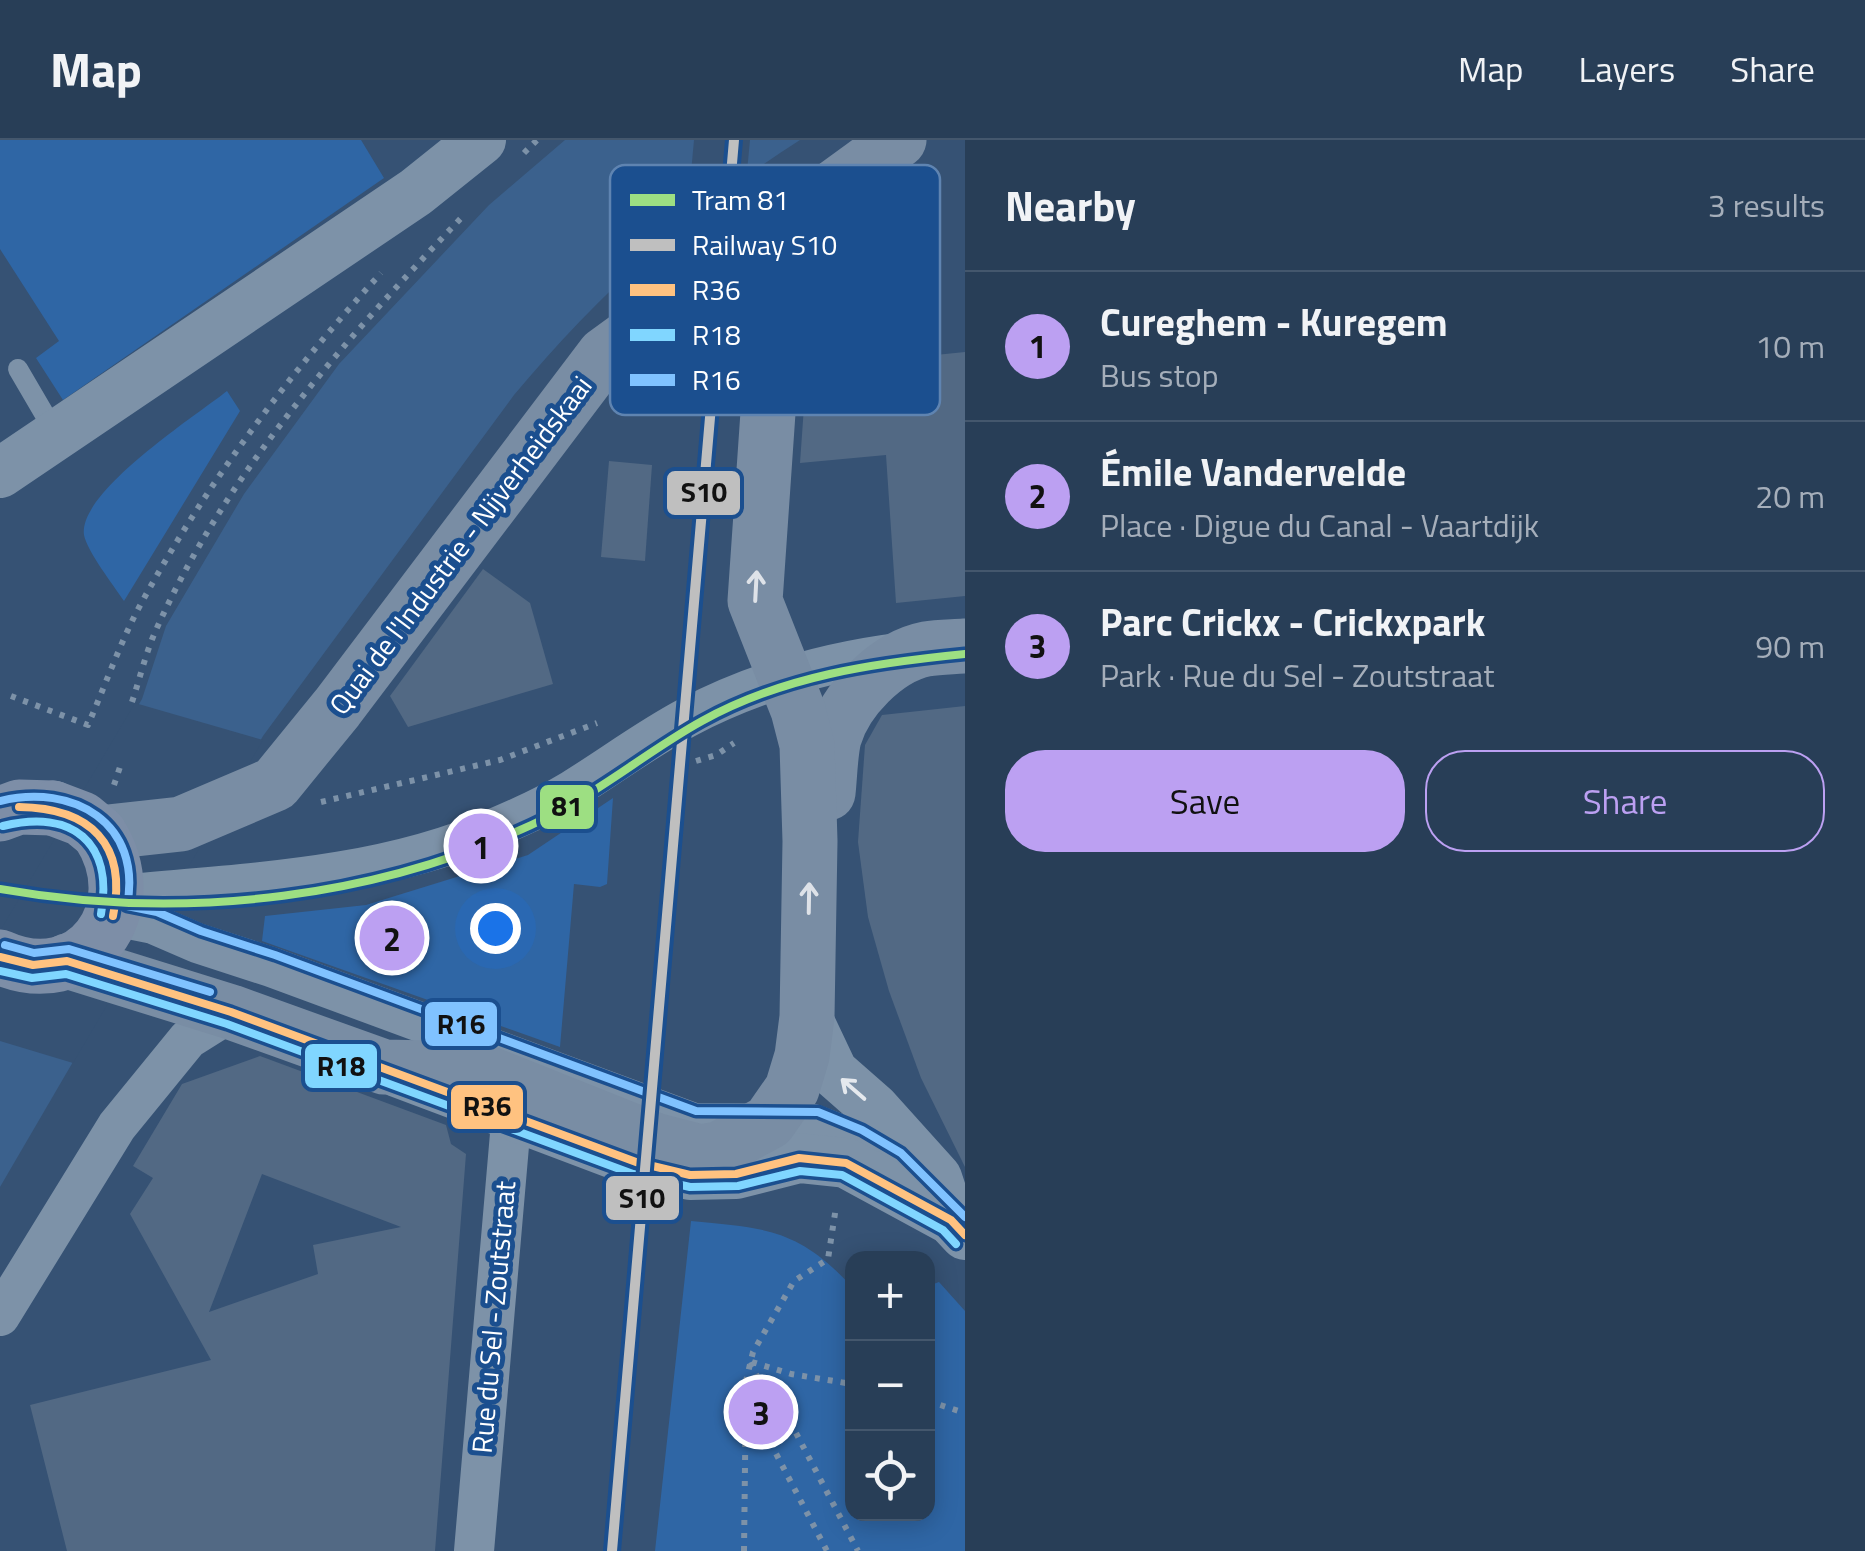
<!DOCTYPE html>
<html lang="en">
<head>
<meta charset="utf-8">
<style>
	:root { --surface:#283e57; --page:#30455d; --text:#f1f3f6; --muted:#a5aeba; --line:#44576d; --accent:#bca0f2 }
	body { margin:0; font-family:"Titillium Web",sans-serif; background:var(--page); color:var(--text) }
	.controls { position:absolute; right:30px; bottom:30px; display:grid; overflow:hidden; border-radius:20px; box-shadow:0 5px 25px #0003 }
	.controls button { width:90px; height:90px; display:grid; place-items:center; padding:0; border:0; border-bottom:2px solid var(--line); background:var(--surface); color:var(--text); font:50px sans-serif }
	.you { position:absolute; left:495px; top:788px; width:35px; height:35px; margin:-25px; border:8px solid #fff; border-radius:50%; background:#1a73e8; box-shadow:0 0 0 15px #1a73e833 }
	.badge { display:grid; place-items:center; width:65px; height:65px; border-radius:50%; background:var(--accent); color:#111; font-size:32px; font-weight:700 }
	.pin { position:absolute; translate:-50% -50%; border:5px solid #fff; box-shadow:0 2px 10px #0006 }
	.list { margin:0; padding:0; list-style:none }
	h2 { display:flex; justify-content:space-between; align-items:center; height:130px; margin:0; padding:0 40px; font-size:42px }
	h2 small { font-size:32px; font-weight:400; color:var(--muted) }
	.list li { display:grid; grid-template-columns:65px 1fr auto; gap:30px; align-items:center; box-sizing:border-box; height:150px; padding:0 40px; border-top:2px solid var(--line) }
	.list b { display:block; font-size:38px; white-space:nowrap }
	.list p { margin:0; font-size:32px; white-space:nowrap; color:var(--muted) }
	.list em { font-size:32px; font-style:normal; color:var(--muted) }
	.actions { display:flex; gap:20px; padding:30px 40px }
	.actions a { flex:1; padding:22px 0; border:2px solid var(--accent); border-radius:40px; text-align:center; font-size:35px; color:var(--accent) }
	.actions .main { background:var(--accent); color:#111 }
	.icon { flex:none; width:55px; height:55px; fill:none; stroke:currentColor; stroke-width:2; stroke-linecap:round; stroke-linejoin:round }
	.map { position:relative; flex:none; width:965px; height:1411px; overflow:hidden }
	header { display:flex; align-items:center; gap:60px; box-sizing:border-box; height:140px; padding:0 50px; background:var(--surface); border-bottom:2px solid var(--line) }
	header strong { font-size:48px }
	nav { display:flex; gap:55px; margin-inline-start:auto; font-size:35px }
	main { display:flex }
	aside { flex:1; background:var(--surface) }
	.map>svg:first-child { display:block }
	.green { fill:#2f66a5 }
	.water { fill:#3b618d }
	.pier { fill:#365274 }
	.building { fill:#526984; fill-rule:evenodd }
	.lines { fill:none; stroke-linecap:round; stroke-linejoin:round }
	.path { stroke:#7d92a8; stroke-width:6; stroke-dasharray:5 8; stroke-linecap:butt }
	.service { stroke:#7d92a8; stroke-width:20 }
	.minor { stroke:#7d92a8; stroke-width:40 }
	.tertiary { stroke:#7d92a8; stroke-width:50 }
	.secondary { stroke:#798da4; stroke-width:55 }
	.primary { stroke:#7d8ea7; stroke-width:55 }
	.primary-bridge { stroke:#7d8ea7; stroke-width:55 }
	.bus-1-casing { stroke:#1b4f8f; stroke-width:15 }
	.bus-2-casing { stroke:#1b4f8f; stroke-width:15 }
	.bus-3-casing { stroke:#1b4f8f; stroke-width:15 }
	.bus-1 { stroke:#ffc280; stroke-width:8 }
	.bus-2 { stroke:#80d6ff; stroke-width:8 }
	.bus-3 { stroke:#80c2ff; stroke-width:8 }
	.rail-1-casing { stroke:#1b4f8f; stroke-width:18 }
	.rail-1 { stroke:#bfbfbf; stroke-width:10 }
	.tram-1-casing { stroke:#1b4f8f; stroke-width:15 }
	.tram-1 { stroke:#9ddf82; stroke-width:8 }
	.oneway { stroke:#dee2e8 }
	.oneway2 { stroke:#e5e9ee }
	.labels { text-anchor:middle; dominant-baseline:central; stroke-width:10; stroke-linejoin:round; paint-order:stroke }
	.street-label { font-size:28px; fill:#fff; stroke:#1b4f8f }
	.key { fill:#1b4f8f; stroke:#5f84b1; stroke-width:2.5 }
	.key-label { font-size:28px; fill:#fff }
	.line-badge { stroke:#1b4f8f; stroke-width:4 }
	.pale-badge-label { font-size:28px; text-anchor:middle; font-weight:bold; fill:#111 }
</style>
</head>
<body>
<header>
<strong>Map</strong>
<nav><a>Map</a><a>Layers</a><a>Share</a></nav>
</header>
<main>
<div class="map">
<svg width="965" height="1411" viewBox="0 0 965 1411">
	<rect width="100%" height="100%" fill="#365274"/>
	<!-- green -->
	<g class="green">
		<path d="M0,0H361L384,38L63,260L36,218L59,201L0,109Z"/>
		<path d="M227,251L240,271L124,461C114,446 87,411 84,395C78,352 194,277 227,251Z"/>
		<path d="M613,658L607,744L600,747L574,744L560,907L262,801L265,776L366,765L528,715Z"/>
		<path d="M691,1081C766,1088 799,1089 852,1147V1374H928V1146L939,1142L965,1171V1411H655Z"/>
	</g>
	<!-- water -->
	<path class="water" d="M565,0H800C688,71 599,154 514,255L263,596L0,1047V801L142,559L166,486L244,354L339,224L489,65Z"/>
	<!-- pier -->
	<g class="pier">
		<path d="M694,0H750L746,42L686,87Z"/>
		<path d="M135,563L263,600L73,923L0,901V791Z"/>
	</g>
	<!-- building -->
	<g class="building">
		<path d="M965,212V456L896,463L886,315L800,323L807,224L898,229L896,219Z"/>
		<path d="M609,321L652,325L645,421L601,417Z"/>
		<path d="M483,429L530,463L553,544L408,587L390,556Z"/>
		<path d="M965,566V1027L921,938L889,851L868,777L858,702L865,605L882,575Z"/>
		<path d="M260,916L446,985L451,1004L466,1014L435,1411H67L30,1265L211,1220L130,1074L153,1038L133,1026L182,944ZM262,1034L401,1087L313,1105L318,1134L209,1172Z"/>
	</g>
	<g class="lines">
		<!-- path -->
		<g class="path">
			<path d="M524,13L537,0"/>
			<path d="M11,556L88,585C104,548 118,509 136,473C203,348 286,237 381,133"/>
			<path d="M132,562C140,538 146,512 156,490C227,331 345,200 463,76"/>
			<path d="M696,621L716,615L734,603"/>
			<path d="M114,645L120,627"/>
			<path d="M321,662L500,620L597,583"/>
			<path d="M751,1222L780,1291L796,1293L858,1411"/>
			<path d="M752,1222L791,1234L852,1244"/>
			<path d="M928,1261L965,1273"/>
			<path d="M780,1291L772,1306L827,1411"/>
			<path d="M744,1411L746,1241L753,1212L794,1141L828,1119L836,1067"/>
		</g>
		<!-- service -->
		<path class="service" d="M18,229L56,294"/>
		<!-- minor -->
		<g class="minor">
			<path d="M118,755C244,743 379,739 497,687C523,676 549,664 572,650C611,626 648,598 688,577C755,542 830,521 905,512"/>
			<path d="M113,776L153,784L197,803L271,827L694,983L813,984L857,1001L896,1024"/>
			<path d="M0,1176L117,986L188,899L231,872"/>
			<path d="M474,1411L510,994L515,976L535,955"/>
		</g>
		<!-- tertiary -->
		<g class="tertiary">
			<path d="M0,333L416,52L481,0"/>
			<path d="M807,877L833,932L874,968L937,1038L951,1080"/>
			<path d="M397,932L636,1022L690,1035L736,1034L799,1018L846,1023L951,1080L965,1095"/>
		</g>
		<!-- secondary -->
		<g class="secondary">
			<path d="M828,653C830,635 830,615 834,598C845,560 886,517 926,509C939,507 952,507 965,506"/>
			<path d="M99,693L181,684L275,644L337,568L604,215L899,0"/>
			<path d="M67,821L231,872L384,927L477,929L655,1000L701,1012L719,1009L769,982L792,949L802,916L807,877L810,701L807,605L798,570L755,461L781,84"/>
		</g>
		<!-- primary -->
		<g class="primary">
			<path d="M0,674L19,667L53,668"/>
			<path d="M0,817C84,855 148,769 99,693"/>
		</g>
		<!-- primary-bridge -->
		<path class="primary-bridge" d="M53,668L82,679L99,693"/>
		<!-- bus-1 casing -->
		<g class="bus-1-casing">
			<g id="bus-1">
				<path d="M19,667C90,668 128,704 113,776"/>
				<path d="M0,817L33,825L67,821L231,872L636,1022L690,1035L736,1034L799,1018L846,1023L951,1080L965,1095"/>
			</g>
		</g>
		<!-- bus-2 casing -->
		<g class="bus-2-casing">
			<g id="bus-2">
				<path d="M3,686C72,669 114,702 101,774"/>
				<path d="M0,831L32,838L66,834L227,884L633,1034L690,1047L738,1046L800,1031L842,1035L943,1090L956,1104"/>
			</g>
		</g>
		<!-- bus-3 casing -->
		<g class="bus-3-casing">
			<g id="bus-3">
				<path d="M0,661C73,643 143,683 127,766L157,772L201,791L275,815L696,971L818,972L862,990L901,1013L965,1077"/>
				<path d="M5,805L34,813L69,809L210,852"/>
			</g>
		</g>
		<!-- bus-1 -->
		<use href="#bus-1" class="bus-1"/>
		<!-- bus-2 -->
		<use href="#bus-2" class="bus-2"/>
		<!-- bus-3 -->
		<use href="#bus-3" class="bus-3"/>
		<!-- rail-1 casing -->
		<g class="rail-1-casing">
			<path id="rail-1" d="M612,1411L734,0"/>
		</g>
		<!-- rail-1 -->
		<use href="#rail-1" class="rail-1"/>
		<!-- tram-1 casing -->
		<g class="tram-1-casing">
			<path id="tram-1" d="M0,749C185,782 386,759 554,674C606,647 651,609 702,581C783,536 874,523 965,514"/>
		</g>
		<!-- tram-1 -->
		<use href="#tram-1" class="tram-1"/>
	</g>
	<!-- one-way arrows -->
	<defs><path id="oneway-shaft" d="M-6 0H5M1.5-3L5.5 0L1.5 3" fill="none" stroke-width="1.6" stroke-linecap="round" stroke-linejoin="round" transform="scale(2.5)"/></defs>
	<g class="oneway">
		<use href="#oneway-shaft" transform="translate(756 446) rotate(-87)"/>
		<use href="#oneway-shaft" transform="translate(809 758) rotate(-89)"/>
	</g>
	<use class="oneway2" href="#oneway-shaft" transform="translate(853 949) rotate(-139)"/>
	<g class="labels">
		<!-- street labels -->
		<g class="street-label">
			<text transform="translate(460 405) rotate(-53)">Quai de l'Industrie - Nijverheidskaai</text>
			<text transform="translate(493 1177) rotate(-85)">Rue du Sel - Zoutstraat</text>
		</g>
	</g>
	<!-- legend -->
	<rect x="610" y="25" width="330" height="250" rx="15" class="key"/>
	<rect x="630" y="54" width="45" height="12" fill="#9ddf82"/>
	<rect x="630" y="99" width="45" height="12" fill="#bfbfbf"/>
	<rect x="630" y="144" width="45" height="12" fill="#ffc280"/>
	<rect x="630" y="189" width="45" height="12" fill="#80d6ff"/>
	<rect x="630" y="234" width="45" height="12" fill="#80c2ff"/>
	<g class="key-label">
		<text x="692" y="70">Tram 81</text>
		<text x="692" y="115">Railway S10</text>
		<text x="692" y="160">R36</text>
		<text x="692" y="205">R18</text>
		<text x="692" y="250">R16</text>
	</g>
	<g class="line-badge">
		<rect x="665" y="329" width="77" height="48" rx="10" fill="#bfbfbf"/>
		<rect x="538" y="643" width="58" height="48" rx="10" fill="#9ddf82"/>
		<rect x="423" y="860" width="76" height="48" rx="10" fill="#80c2ff"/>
		<rect x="303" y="902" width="76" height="48" rx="10" fill="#80d6ff"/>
		<rect x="449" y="943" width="76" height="48" rx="10" fill="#ffc280"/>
		<rect x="604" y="1034" width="77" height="48" rx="10" fill="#bfbfbf"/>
	</g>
	<g class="pale-badge-label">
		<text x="704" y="362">S10</text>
		<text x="567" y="676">81</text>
		<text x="461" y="894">R16</text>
		<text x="341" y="936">R18</text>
		<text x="487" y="976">R36</text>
		<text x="642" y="1068">S10</text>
	</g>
</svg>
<div class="controls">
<button>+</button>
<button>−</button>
<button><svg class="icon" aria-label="locate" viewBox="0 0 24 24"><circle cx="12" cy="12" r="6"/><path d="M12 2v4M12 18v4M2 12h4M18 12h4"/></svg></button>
</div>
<div class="you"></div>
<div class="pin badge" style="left:481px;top:706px">1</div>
<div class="pin badge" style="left:392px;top:798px">2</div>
<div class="pin badge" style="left:761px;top:1272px">3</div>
</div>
<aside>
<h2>Nearby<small>3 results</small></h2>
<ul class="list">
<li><span class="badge">1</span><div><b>Cureghem - Kuregem</b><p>Bus stop</p></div><em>10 m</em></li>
<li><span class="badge">2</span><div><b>Émile Vandervelde</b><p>Place · Digue du Canal - Vaartdijk</p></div><em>20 m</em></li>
<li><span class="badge">3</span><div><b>Parc Crickx - Crickxpark</b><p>Park · Rue du Sel - Zoutstraat</p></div><em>90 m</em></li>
</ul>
<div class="actions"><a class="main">Save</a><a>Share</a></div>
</aside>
</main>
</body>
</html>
